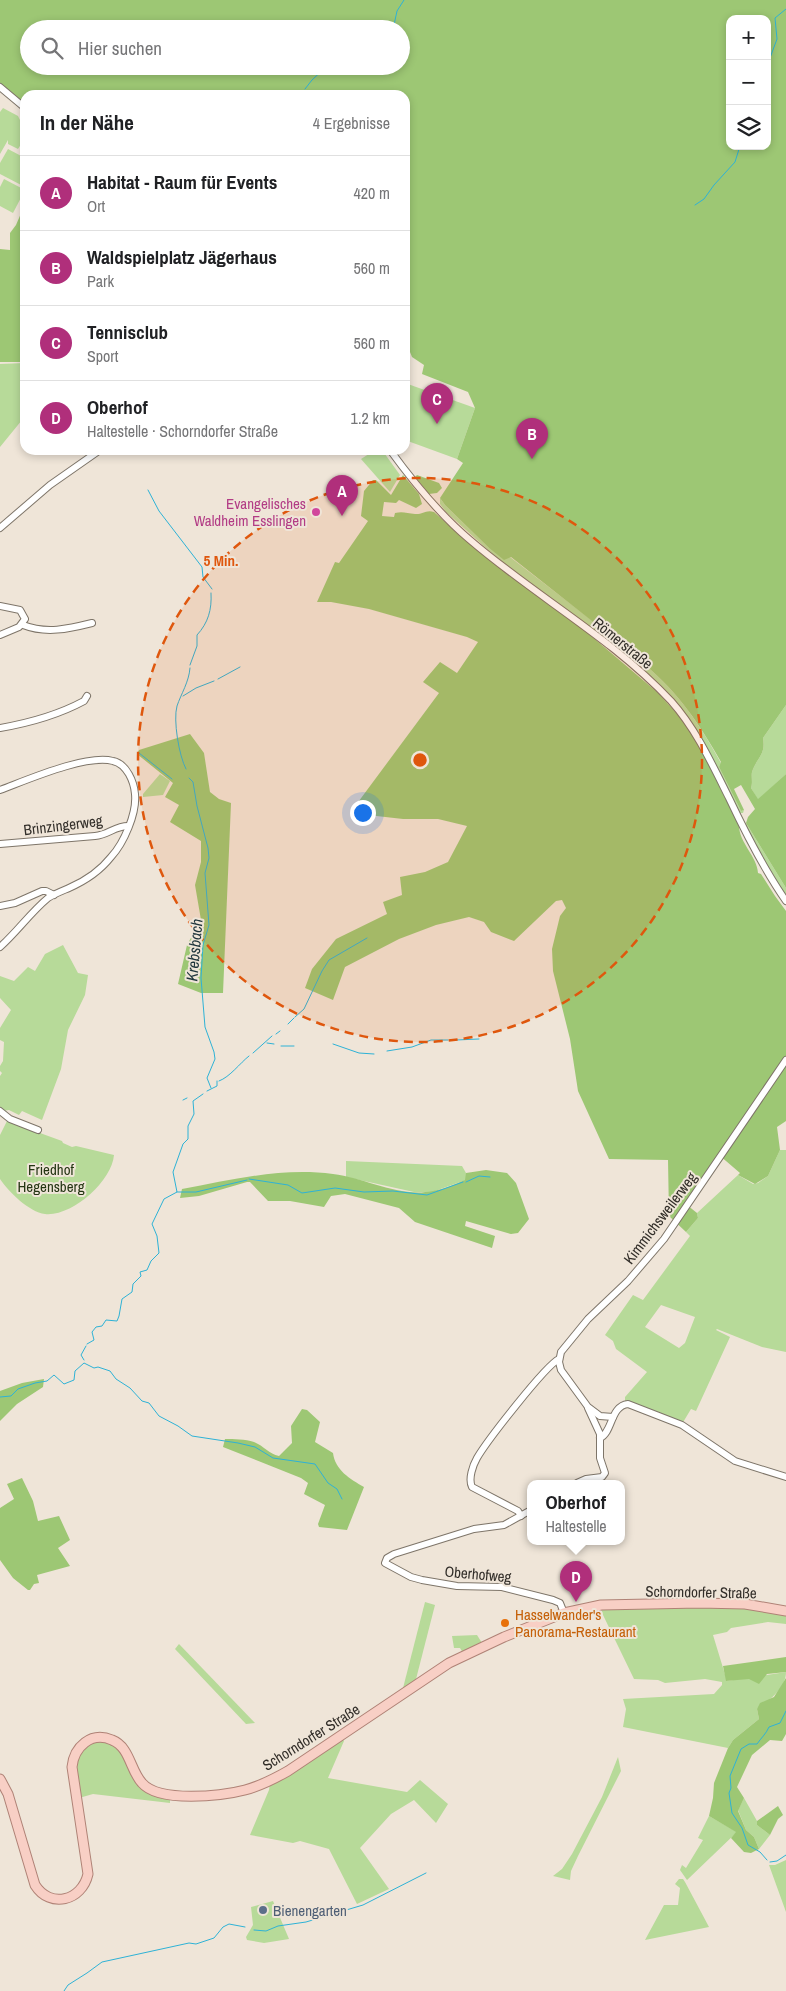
<!DOCTYPE html>
<html lang="de">
<head>
<meta charset="utf-8">
<style>
	:root { --surface:#fff; --page:#f6f6f6; --text:#202124; --muted:#757577; --line:#e0e0e0; --accent:#b02f7b }
	body { margin:0; font-family:"Archivo Narrow",sans-serif; background:var(--page); color:var(--text) }
	.controls { position:absolute; right:15px; top:15px; display:grid; overflow:hidden; border-radius:10px; box-shadow:0 2px 8px #0003 }
	.controls button { width:45px; height:45px; display:grid; place-items:center; padding:0; border:0; border-bottom:1px solid var(--line); background:var(--surface); color:var(--text); font:25px sans-serif }
	.you { position:absolute; left:362px; top:812px; width:18px; height:18px; margin:-12px; border:4px solid #fff; border-radius:50%; background:#1a73e8; box-shadow:0 0 0 8px #1a73e833 }
	.badge { display:grid; place-items:center; width:32px; height:32px; border-radius:50%; background:var(--accent); color:#fff; font-size:16px; font-weight:700 }
	.pin { position:absolute; translate:-50% -41px; filter:drop-shadow(0 1px 2px #0008) }
	.pin::after { content:''; position:absolute; top:26px; width:18px; height:15px; background:inherit; clip-path:polygon(0 0,100% 0,50% 100%) }
	.popup { position:absolute; left:527px; top:1480px; width:98px; height:65px; box-sizing:border-box; display:grid; place-content:center; border-radius:10px; background:var(--surface); filter:drop-shadow(0 1px 4px #0005); font-size:16px; white-space:nowrap; color:var(--muted) }
	.popup b { font-size:19px; color:var(--text) }
	.popup::after { content:''; position:absolute; left:50%; top:100%; margin-left:-10px; border:10px solid transparent; border-top-color:var(--surface) }
	.list { margin:0; padding:0; list-style:none }
	h2 { display:flex; justify-content:space-between; align-items:center; height:65px; margin:0; padding:0 20px; font-size:21px }
	h2 small { font-size:16px; font-weight:400; color:var(--muted) }
	.list li { display:grid; grid-template-columns:32px 1fr auto; gap:15px; align-items:center; box-sizing:border-box; height:75px; padding:0 20px; border-top:1px solid var(--line) }
	.list b { display:block; font-size:19px; white-space:nowrap }
	.list p { margin:0; font-size:16px; white-space:nowrap; color:var(--muted) }
	.list em { font-size:16px; font-style:normal; color:var(--muted) }
	.icon { flex:none; width:28px; height:28px; fill:none; stroke:currentColor; stroke-width:2; stroke-linecap:round; stroke-linejoin:round }
	.map { position:relative; flex:none; width:786px; height:1991px; overflow:hidden }
	.search { position:absolute; background:var(--surface); box-shadow:0 2px 8px #0003; left:20px; top:20px; width:390px; height:55px; display:flex; align-items:center; gap:12px; box-sizing:border-box; padding:0 18px; border-radius:28px; color:var(--muted); font-size:19px }
	.panel { position:absolute; background:var(--surface); box-shadow:0 2px 8px #0003; left:20px; top:90px; width:390px; height:365px; border-radius:15px }
	.map>svg:first-child { display:block }
	.green { fill:#b7da99; fill-rule:evenodd }
	.forest { fill:#9dc774; fill-rule:evenodd }
	.lines { fill:none; stroke-linecap:round; stroke-linejoin:round }
	.stream { stroke:#2eb2d6; stroke-width:1 }
	.minor-casing { stroke:#7e7569; stroke-width:8 }
	.major-casing { stroke:#af8276; stroke-width:11 }
	.minor { stroke:#fff; stroke-width:6 }
	.major { stroke:#f8cfc5; stroke-width:9 }
	.ring { fill:none; stroke:#df570d; stroke-width:2.5; stroke-dasharray:9 6 }
	.hotel-dot { fill:#d1479c; stroke:#efe5d8; stroke-width:2 }
	.food-dot { fill:#e8710a; stroke:#efe5d8; stroke-width:2 }
	.service-dot { fill:#5c6f8a; stroke:#efe5d8; stroke-width:2 }
	.labels { text-anchor:middle; dominant-baseline:central; stroke-width:4; stroke-linejoin:round; paint-order:stroke }
	.hotel-label { font-size:15px; fill:#b23c85; stroke:#efe5d8; text-anchor:end }
	.street-label { font-size:15px; fill:#322e29; stroke:#efe5d8 }
	.park-label { font-size:15px; fill:#243513; stroke:#efe5d8 }
	.food-label { font-size:15px; fill:#c56008; stroke:#efe5d8; text-anchor:start }
	.service-label { font-size:15px; fill:#4e5e75; stroke:#efe5d8; text-anchor:start }
	.water-label { font-size:16px; font-style:italic; fill:#1f353c; stroke:#efe5d8 }
	.centre { fill:#df570d; stroke:#efe5d8; stroke-width:2.5 }
	.ring-label { font-size:15px; text-anchor:middle; font-weight:bold; fill:#df570d; stroke:#efe5d8; stroke-width:4; stroke-linejoin:round; paint-order:stroke }
</style>
</head>
<body>
<div class="map">
<svg width="786" height="1991" viewBox="0 0 786 1991">
	<rect width="100%" height="100%" fill="#efe5d8"/>
	<!-- green -->
	<g class="green">
		<path d="M3,108L18,116L21,122L25,124V138L18,149L8,144V140L0,154V112Z"/>
		<path d="M8,149L25,158V187L0,174V163Z"/>
		<path d="M4,179L25,190L13,213L0,206V187Z"/>
		<path d="M25,363V412H21L22,420L0,447V364Z"/>
		<path d="M405,383L475,408L457,459L405,440Z"/>
		<path d="M375,450H382L400,475L390,492L361,459Z"/>
		<path d="M440,498L445,505L488,547L510,557L603,629L635,655L640,662H632L570,612L497,558L446,512L440,504Z"/>
		<path d="M645,665C679,693 700,725 721,763L719,767L741,811L744,810L743,813H740L709,752L645,672Z"/>
		<path d="M786,705V774L758,800L751,788C753,782 751,777 752,772C757,757 766,755 763,738Z"/>
		<path d="M160,774L170,781L163,795L143,797V794Z"/>
		<path d="M746,823L786,888V896L768,869L746,826Z"/>
		<path d="M63,945L78,973L88,975L85,995L68,1030L61,1069L42,1120L22,1111L19,1115L9,1110L3,1111L0,1108V1076L2,1073L0,1071V1066L3,1061L4,1042L0,1040V1028L11,1010L0,998V976L14,981L28,967L35,971L45,954Z"/>
		<path d="M7,1121L62,1141L63,1143L72,1147L76,1146L114,1155C112,1181 72,1217 45,1214C29,1212 9,1192 0,1179V1135Z"/>
		<path d="M780,1150H786V1352L762,1347L717,1329L716,1330L730,1337L696,1411L691,1409L682,1424L625,1402V1397L647,1372L616,1349L613,1341L605,1335L633,1295L643,1300L690,1236L686,1232L698,1218L697,1213L738,1175L753,1184L758,1183L768,1176ZM661,1305L695,1317L685,1343L679,1348L645,1327Z"/>
		<path d="M346,1161L462,1166L466,1173V1180L432,1192H414L346,1177Z"/>
		<path d="M425,1602L435,1605L415,1683L402,1692Z"/>
		<path d="M726,1605L786,1613V1624L768,1622L731,1628L727,1632L713,1635L727,1681L786,1672C786,1688 770,1700 757,1709L759,1719L733,1740L728,1748L623,1727L626,1709L623,1699L714,1694L722,1685V1682L705,1679L665,1683L658,1680L634,1679L603,1615L601,1608Z"/>
		<path d="M477,1635L482,1643L463,1653L460,1648H454L452,1636Z"/>
		<path d="M179,1644L255,1723L246,1724L175,1649Z"/>
		<path d="M343,1739L344,1741L328,1778L407,1792L420,1780L448,1804L436,1823L414,1800L391,1814L360,1848L389,1889L357,1904L329,1849L300,1841L293,1843L250,1835L269,1790L270,1783Z"/>
		<path d="M100,1740L116,1745L137,1780L170,1799V1803L93,1794L79,1798L75,1768L83,1747Z"/>
		<path d="M618,1757L621,1771L578,1856L571,1871L570,1880L553,1876L562,1869L572,1854L602,1797Z"/>
		<path d="M744,1798L757,1821V1825L770,1835L759,1849L754,1837L746,1830L738,1810Z"/>
		<path d="M709,1816L737,1832L687,1880L680,1870L682,1865L686,1868L703,1840L698,1838Z"/>
		<path d="M786,1860V1912L769,1865H775Z"/>
		<path d="M679,1879H683L685,1882L709,1927L645,1940L664,1905H678L680,1888L675,1884Z"/>
		<path d="M273,1901L289,1939L264,1943L247,1940L246,1937L253,1925L251,1907Z"/>
	</g>
	<!-- forest -->
	<g class="forest">
		<path d="M0,0H786V705L763,738C766,755 757,757 752,772C751,777 753,782 751,788L758,799L786,774V888L746,823L748,817L755,809L741,785L734,789L744,810L741,811L719,767L721,762C700,725 679,693 645,665L644,661L640,662L635,655L511,557L504,560L488,547L445,505L440,498L463,463L457,459L475,408L468,392L422,374L424,365L412,357L410,352H405V95H25V103H23L0,83ZM730,19H767V146H730ZM29,29H401V66H29Z"/>
		<path d="M25,204V362H0V249L10,250V233L16,225Z"/>
		<path d="M403,475L419,494L422,504L416,508L399,500L396,503L384,502L382,516L394,517L395,513C402,511 407,513 415,514C422,515 426,509 434,512L478,551L583,629L657,692L683,720L699,745L739,825C739,843 757,856 758,873L761,874L775,896L786,911V1121L777,1127L780,1150L768,1176L755,1184L738,1175L740,1173L719,1155L687,1205L697,1213L698,1218L686,1232L669,1216L668,1160L609,1159L578,1091L570,1039L553,971L552,949L560,916L566,908L562,900L556,901L514,941L491,932L484,922L469,917L436,925L399,939L345,967L333,1000L305,988L312,969L336,939L387,914L383,902L402,895L400,877L425,872L448,862L467,826L438,819H403L350,813L439,693L423,682L440,662L457,673L478,642L467,637L369,609L331,602H317L335,562L339,563L368,521L361,516L364,491L373,480H376L391,495Z"/>
		<path d="M417,475L439,483L442,488L437,493L429,494L415,477Z"/>
		<path d="M190,734L204,753L210,792L219,799L231,803L223,993H201L178,984L187,945L201,920L195,885L201,862V841L170,822L179,805L165,797L173,783L137,754L139,750Z"/>
		<path d="M486,1170L507,1173L516,1183L529,1219L518,1233L511,1234L466,1221L465,1226L495,1236L492,1248L415,1222L399,1208L345,1194L331,1196L324,1207L290,1201H268L250,1182H247L199,1196L180,1198L182,1189C232,1180 281,1167 333,1174C366,1178 399,1198 433,1191C445,1189 455,1184 465,1180L466,1173Z"/>
		<path d="M44,1379L43,1387L17,1404L0,1421V1391L22,1383Z"/>
		<path d="M302,1409L307,1410L320,1422L315,1442L333,1453C335,1470 350,1479 364,1487L347,1530L319,1527L318,1524L325,1505L304,1494L308,1483L301,1478L223,1447L225,1439C234,1439 245,1439 254,1442C264,1446 269,1454 279,1456L292,1443L291,1426Z"/>
		<path d="M22,1478L33,1501L38,1521L59,1516L70,1540L58,1548L70,1566L37,1575L39,1583L34,1584L30,1590H28L13,1578L0,1560V1508L14,1499L7,1484Z"/>
		<path d="M786,1657V1672L767,1674L759,1684L749,1679L726,1681L723,1666Z"/>
		<path d="M786,1678V1734L782,1741L770,1740L752,1755L737,1787L744,1798L738,1811L746,1830L754,1837L759,1849L751,1853L744,1852L731,1838L736,1832L709,1816L713,1798L714,1783L728,1748L733,1740L759,1719L757,1709L760,1703L774,1697Z"/>
		<path d="M778,1806L783,1815L778,1819L770,1835L757,1825V1821Z"/>
	</g>
	<g class="lines">
		<!-- stream -->
		<g class="stream">
			<path d="M391,29L394,25L397,11L404,0"/>
			<path d="M767,66L777,39L775,18L786,9"/>
			<path d="M305,89L312,80L327,66"/>
			<path d="M695,205L704,199L714,185L735,162L740,146"/>
			<path d="M148,490L159,511L202,567L203,577L212,589"/>
			<path d="M190,665L197,646V635C208,623 212,610 211,593"/>
			<path d="M218,679L240,667"/>
			<path d="M183,696L196,688L214,681"/>
			<path d="M139,753L172,779"/>
			<path d="M186,769C179,756 173,720 177,706C181,694 189,682 190,668"/>
			<path d="M189,778L193,782L197,806L208,848L209,858L205,873L209,925L203,945L201,978L205,1027L214,1052L215,1059L207,1078L211,1088"/>
			<path d="M295,1017L304,1009L322,971L329,960L367,938"/>
			<path d="M288,1024L294,1018"/>
			<path d="M276,1034L280,1031"/>
			<path d="M456,1040L479,1039"/>
			<path d="M267,1043L274,1044"/>
			<path d="M333,1044L359,1053L374,1054"/>
			<path d="M281,1046H294"/>
			<path d="M387,1051L412,1047L431,1040H448"/>
			<path d="M253,1053L272,1036"/>
			<path d="M219,1081C230,1077 240,1063 249,1056"/>
			<path d="M207,1091L217,1086V1081"/>
			<path d="M183,1100L187,1098"/>
			<path d="M249,1179L288,1185L302,1193L335,1188L364,1192L393,1191L427,1195L463,1182"/>
			<path d="M466,1182L479,1176L490,1177"/>
			<path d="M177,1192H196L247,1180"/>
			<path d="M87,1344L94,1340L92,1332L96,1327L102,1326L106,1320L117,1321L119,1316L122,1299L132,1292L133,1284L141,1276L140,1272L147,1270L151,1261L159,1253L157,1236L152,1224L164,1199L177,1192L173,1172L183,1144L188,1139V1126L194,1114L193,1101L203,1094"/>
			<path d="M84,1360L81,1355L86,1346"/>
			<path d="M0,1397L11,1396L18,1389L35,1383L47,1381L54,1375L64,1384L74,1380L75,1371L84,1363L94,1368L98,1367L110,1371L116,1379L130,1388L142,1401L149,1403L159,1416L178,1426L192,1436L238,1443L255,1447L273,1458L315,1464L328,1483L337,1489L342,1499"/>
			<path d="M767,1860L760,1852L748,1845L742,1828L732,1813L729,1793L731,1788L730,1776L741,1749L749,1744H757C761,1738 766,1734 769,1727L780,1723L786,1711"/>
			<path d="M770,1862L777,1861L786,1855"/>
			<path d="M254,1930L266,1931L278,1926L306,1922L363,1905L426,1873"/>
			<path d="M64,1991L68,1985L87,1973L102,1962L189,1943L196,1944L214,1938L223,1927L229,1924L245,1927"/>
		</g>
		<!-- minor casing -->
		<g class="minor-casing">
			<g id="minor">
				<path d="M0,87L25,108"/>
				<path d="M390,450C414,483 439,514 470,540C535,596 612,638 671,701C696,729 712,764 729,798C746,834 763,868 786,901"/>
				<path d="M0,528L50,485L100,450"/>
				<path d="M0,606L20,610L25,619L19,627L0,635"/>
				<path d="M23,625C46,634 68,629 92,623"/>
				<path d="M0,728C29,723 58,715 84,701L87,696"/>
				<path d="M0,790C27,780 86,754 113,761C127,764 134,782 135,794C137,813 124,843 111,857C100,871 85,881 69,888C62,891 54,894 48,898C30,913 17,932 0,947"/>
				<path d="M0,844L95,836C108,835 115,826 128,826"/>
				<path d="M0,906L15,903L42,891H46L54,895"/>
				<path d="M0,1111L10,1119L38,1130"/>
				<path d="M613,1417L600,1416L588,1407L561,1370L559,1362L561,1352L588,1319L628,1281L664,1239L786,1060"/>
				<path d="M600,1438C613,1432 610,1406 628,1404L682,1425L735,1461L786,1477"/>
				<path d="M577,1483L586,1479L602,1477L605,1473L600,1458V1434L588,1408"/>
				<path d="M531,1510L504,1525L474,1529L394,1554L387,1558L385,1563L411,1577L422,1580L457,1586L502,1587L553,1600L560,1603L564,1613"/>
				<path d="M521,1516L518,1511L472,1487C468,1479 473,1465 477,1458C487,1441 545,1366 559,1359"/>
			</g>
		</g>
		<!-- major casing -->
		<g class="major-casing">
			<path id="major" d="M0,1779L8,1794L35,1885C50,1909 82,1901 88,1874L72,1767C74,1747 91,1731 112,1740C130,1747 130,1770 142,1783C159,1803 222,1796 245,1790C260,1786 274,1779 288,1771L449,1663L504,1637L564,1613L601,1605L699,1603L745,1604L786,1611"/>
		</g>
		<!-- minor -->
		<use href="#minor" class="minor"/>
		<!-- major -->
		<use href="#major" class="major"/>
	</g>
	<!-- distance rings -->
	<circle cx="420" cy="760" r="282" fill="#df570d" fill-opacity=".12"/>
	<circle class="ring" cx="420" cy="760" r="282"/>
	<!-- markers -->
	<circle class="hotel-dot" cx="316" cy="512" r="5"/>
	<circle class="food-dot" cx="505" cy="1623" r="5"/>
	<circle class="service-dot" cx="263" cy="1910" r="5"/>
	<g class="labels">
		<!-- hotel labels -->
		<g class="hotel-label">
			<text x="306" y="503">Evangelisches<tspan x="306" dy="17">Waldheim Esslingen</tspan></text>
		</g>
		<!-- street labels -->
		<g class="street-label">
			<text transform="translate(623 643) rotate(39)">Römerstraße</text>
			<text transform="translate(63 825) rotate(-7)">Brinzingerweg</text>
			<text transform="translate(660 1218) rotate(-53)">Kimmichsweilerweg</text>
			<text transform="translate(478 1574) rotate(5)">Oberhofweg</text>
			<text transform="translate(701 1592) rotate(1)">Schorndorfer Straße</text>
			<text transform="translate(311 1737) rotate(-32)">Schorndorfer Straße</text>
		</g>
		<!-- park labels -->
		<g class="park-label">
			<text x="51" y="1169">Friedhof<tspan x="51" dy="17">Hegensberg</tspan></text>
		</g>
		<!-- food labels -->
		<g class="food-label">
			<text x="515" y="1614">Hasselwander's<tspan x="515" dy="17">Panorama-Restaurant</tspan></text>
		</g>
		<!-- service labels -->
		<g class="service-label">
			<text x="273" y="1910">Bienengarten</text>
		</g>
		<!-- water labels -->
		<g class="water-label">
			<text transform="translate(194 950) rotate(-85)">Krebsbach</text>
		</g>
	</g>
	<circle cx="420" cy="760" r="8" class="centre"/>
	<g class="ring-label">
		<text x="221" y="566">5 Min.</text>
	</g>
</svg>
<div class="controls">
<button>+</button>
<button>−</button>
<button><svg class="icon" aria-label="layers" viewBox="0 0 24 24"><path d="M12 4l9 5-9 5-9-5zM3 14l9 5 9-5"/></svg></button>
</div>
<div class="you"></div>
<div class="pin badge" style="left:342px;top:516px">A</div>
<div class="pin badge" style="left:532px;top:459px">B</div>
<div class="pin badge" style="left:437px;top:424px">C</div>
<div class="pin badge" style="left:576px;top:1602px">D</div>
<div class="popup"><b>Oberhof</b>Haltestelle</div>
<div class="search"><svg class="icon" aria-label="search" viewBox="0 0 24 24"><circle cx="10" cy="10" r="6"/><path d="M15 15l6 6"/></svg>Hier suchen</div>
<section class="panel">
<h2>In der Nähe<small>4 Ergebnisse</small></h2>
<ul class="list">
<li><span class="badge">A</span><div><b>Habitat - Raum für Events</b><p>Ort</p></div><em>420 m</em></li>
<li><span class="badge">B</span><div><b>Waldspielplatz Jägerhaus</b><p>Park</p></div><em>560 m</em></li>
<li><span class="badge">C</span><div><b>Tennisclub</b><p>Sport</p></div><em>560 m</em></li>
<li><span class="badge">D</span><div><b>Oberhof</b><p>Haltestelle · Schorndorfer Straße</p></div><em>1.2 km</em></li>
</ul>
</section>
</div>
</body>
</html>
